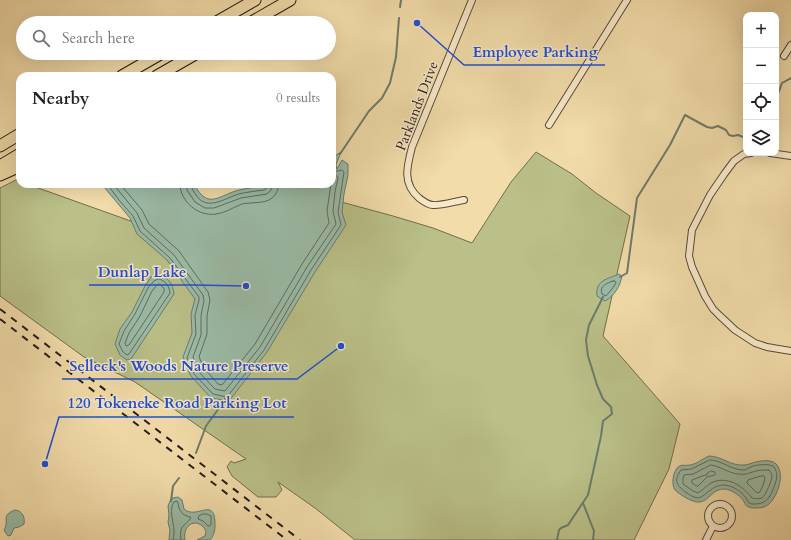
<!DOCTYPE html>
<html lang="en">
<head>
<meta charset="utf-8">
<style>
	:root { --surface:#fff; --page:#f2f2f2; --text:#202124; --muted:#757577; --line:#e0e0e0 }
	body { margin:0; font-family:Cardo,serif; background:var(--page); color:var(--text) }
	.controls { position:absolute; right:12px; top:12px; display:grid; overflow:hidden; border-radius:8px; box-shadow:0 4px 16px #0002 }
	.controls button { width:36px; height:36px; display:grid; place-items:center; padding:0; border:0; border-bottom:1px solid var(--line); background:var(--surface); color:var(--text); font:20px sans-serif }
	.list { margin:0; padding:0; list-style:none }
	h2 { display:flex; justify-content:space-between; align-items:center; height:52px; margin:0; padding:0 16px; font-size:17px }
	h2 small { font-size:13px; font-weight:400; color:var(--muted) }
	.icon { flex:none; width:22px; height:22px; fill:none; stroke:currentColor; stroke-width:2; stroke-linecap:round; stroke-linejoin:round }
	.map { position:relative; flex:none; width:791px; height:540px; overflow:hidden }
	.search { position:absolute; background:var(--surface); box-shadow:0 4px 16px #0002; left:16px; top:16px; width:320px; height:44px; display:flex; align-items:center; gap:10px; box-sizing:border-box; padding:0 14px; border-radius:22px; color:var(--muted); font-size:15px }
	.panel { position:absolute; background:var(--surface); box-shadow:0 4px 16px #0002; left:16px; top:72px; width:320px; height:116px; border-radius:12px }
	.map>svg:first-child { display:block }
	.green { fill:#bac088; stroke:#706e4e }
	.water { fill:#9bbca8; stroke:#6c7c6d }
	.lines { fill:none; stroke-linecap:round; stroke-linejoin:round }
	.shore { stroke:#606c5e; stroke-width:1 }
	.stream { stroke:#6c7c6d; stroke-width:2 }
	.minor-casing { stroke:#584b3a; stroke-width:8 }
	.motorway-casing { stroke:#251b14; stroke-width:13 }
	.minor { stroke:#f7e8c8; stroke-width:6 }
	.motorway { stroke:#f2dcaa; stroke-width:11 }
	.rail { stroke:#251b14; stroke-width:2; stroke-dasharray:7 7; stroke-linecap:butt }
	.labels { text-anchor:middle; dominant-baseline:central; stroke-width:3; stroke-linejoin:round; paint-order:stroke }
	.street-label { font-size:14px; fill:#251b14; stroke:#f7e8c8 }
	.leader { fill:none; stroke:#1d4ed8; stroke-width:1.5 }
	.callout-dot { fill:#1d4ed8; stroke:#f7e8c8; stroke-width:1.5 }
	.callout-label { font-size:15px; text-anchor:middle; font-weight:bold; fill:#1d4ed8; stroke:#f7e8c8; stroke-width:3; stroke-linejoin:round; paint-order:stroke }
</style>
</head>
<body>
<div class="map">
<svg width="791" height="540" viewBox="0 0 791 540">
	<rect width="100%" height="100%" fill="#f2dcaa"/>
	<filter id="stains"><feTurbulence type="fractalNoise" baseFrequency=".005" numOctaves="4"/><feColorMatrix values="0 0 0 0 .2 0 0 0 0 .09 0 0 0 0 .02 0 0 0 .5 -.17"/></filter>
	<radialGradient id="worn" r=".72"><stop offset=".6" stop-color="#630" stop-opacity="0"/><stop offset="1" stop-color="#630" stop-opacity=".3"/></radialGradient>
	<!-- green -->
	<path class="green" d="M536,152L572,174L596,193L630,216L603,336L680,424L669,469L634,540H355L315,508L278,482L282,490L276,497H258L232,476L227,467L231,461L234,463L246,459L135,382L84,357L0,296V188L16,180L20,182V184H27L226,255L312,194L393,216L433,228L472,243L511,182Z"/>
	<!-- water -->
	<g class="water">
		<path d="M341,152L336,165L337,169L342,160L348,164V175L344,194L342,212L346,225L315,272L267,352L229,401L211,398L191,376L183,357L192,333L191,314L195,299L167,260L137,234L130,218L104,187L103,184H194C208,211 219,195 239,190C248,188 256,187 265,186L268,184H332V159L333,157Z"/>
		<path d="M619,274L622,276C620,287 614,296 605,301L597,296C595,280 608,279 619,274Z"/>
		<path d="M159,275C169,278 173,284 174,294L131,359L127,360L120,355L115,344L120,329L132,312L145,286L151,277Z"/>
		<path d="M709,456C721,456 731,466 743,465C747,465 749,464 752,463C758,461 770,459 775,463C786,472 778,496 769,504C765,508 759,508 755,508C753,508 750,508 749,507C745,506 745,503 743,500C739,495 732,490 725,489C712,488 709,502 699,502C693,503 679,494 675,490C671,484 673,472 678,467C682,464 685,466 690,465C697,464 702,459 709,456Z"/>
		<path d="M178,497L182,500L184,509C196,520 214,497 215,522C215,529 215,534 210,540H197L205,536L206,531C198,516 182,524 185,540H169L170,530L168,522L169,515L168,506L171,499L173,498Z"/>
		<path d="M15,510C23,511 25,518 24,524L19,527L14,528L11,535L8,536L4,530C10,520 0,516 15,510Z"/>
	</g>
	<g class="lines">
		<!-- shore -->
		<g class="shore">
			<path d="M107,184L119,200L133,216L140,231L170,258L199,297V300L195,315L196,334L187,358L194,374L213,394L227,397L264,350L311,270L341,225L338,212L344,172L342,170C333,173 333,169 332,162"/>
			<path d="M113,184L137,213L144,228L174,255L203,295L204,301L201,315V335L193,357L198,371L215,389L225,391L260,347L307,267L336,224L333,211L335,192L338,178L337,176L332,175"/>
			<path d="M120,184L142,210L149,224L179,251L208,292L210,300L207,316V334L199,357L204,368L218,384L222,385L255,344L302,264L329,223L327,211L331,184"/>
			<path d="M180,184C180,202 199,217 216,214C225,213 234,207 242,204C252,202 265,204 272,198C277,194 278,189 279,184"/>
			<path d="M186,184L187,190L195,202L205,208H214L241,198L267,194L271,190L273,184"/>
			<path d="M191,184C191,188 194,192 196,195C207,212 225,198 239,194C247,192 256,191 264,190L267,188L268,184"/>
			<path d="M159,279C166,281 169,286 170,293L129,354L127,355L123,352L119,344L124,331L135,314L148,288L154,281Z"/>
			<path d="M613,281H615L616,283L612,289L606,296L602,294C599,286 607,283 613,281Z"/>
			<path d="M159,284L164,288V292L129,345L126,346L125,343L129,333L140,316L152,291L157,285Z"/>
			<path d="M710,460C722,460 732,471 745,470C748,469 750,467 753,466C758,465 770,463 774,467C778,473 777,479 775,484C771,495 768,504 755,504C753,504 751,504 749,503C748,502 747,499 746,498C741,491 732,485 723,485C711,486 708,494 699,498C695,498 691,496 687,493C677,486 673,481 681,470L691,469Z"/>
			<path d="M711,465C720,466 728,473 738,474C747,475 748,473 756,471C760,470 765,470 769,470C770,472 772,473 772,476C772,480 766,495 762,498C760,499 755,499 752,498C743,486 727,475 711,483C706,486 703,490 698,493L693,491L683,484V479L684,475L693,474Z"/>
			<path d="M711,471L715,472V475L707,477L698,486H696L692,483V480L705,475H707V474Z"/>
			<path d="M764,476L765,478C764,483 762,489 759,493L756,492L747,483L748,480L757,477Z"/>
			<path d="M203,514H207L211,516V524L210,526H208L203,521L198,519L199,516Z"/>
			<path d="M173,540C174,537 174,533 174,529C173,521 169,509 174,502L177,501L178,503C179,511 182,515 190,517L191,518C184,527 179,525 181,540"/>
		</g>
		<!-- stream -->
		<g class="stream">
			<path d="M400,7L401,0"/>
			<path d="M776,99L782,83L791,78"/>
			<path d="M340,154L369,111L382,98L390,83L396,57L399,18"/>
			<path d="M620,277L627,273L637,198L670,145L685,115L707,127L712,128L718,126L726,130L729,135L733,136L738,135L746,138"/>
			<path d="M196,453L206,426L225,400V398"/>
			<path d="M171,501L173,486L179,478"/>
			<path d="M583,503L594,531L593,540"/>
			<path d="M557,540L559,530L561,528L568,525L588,495L601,436L603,421L612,414L611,407L603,399L597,385L588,356L586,340L589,325L603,297"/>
		</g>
		<!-- minor casing -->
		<g class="minor-casing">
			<g id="minor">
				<path d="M784,56L791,45"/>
				<path d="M549,125L627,0"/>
				<path d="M751,153L744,154L734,161L725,173L710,195L692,230L689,256L692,267L705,296L713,309L719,315L735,330L755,343L767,347L791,351"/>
				<path d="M770,153L791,156"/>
				<path d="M464,200C457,201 439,206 433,205C428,205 423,201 419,198C402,184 407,166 412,147L472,0"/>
				<circle cx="720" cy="516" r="12"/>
				<path d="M706,540L713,526"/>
			</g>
		</g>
		<!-- motorway casing -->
		<g class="motorway-casing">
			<g id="motorway">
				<path d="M215,23L255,0"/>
				<path d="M250,23L290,0"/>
				<path d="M122,76L162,53"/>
				<path d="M157,76L197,53"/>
				<path d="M0,146L20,134"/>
				<path d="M0,166L20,154"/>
				<path d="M0,175L20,166"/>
			</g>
		</g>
		<!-- minor -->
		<use href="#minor" class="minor"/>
		<!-- motorway -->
		<use href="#motorway" class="motorway"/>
		<!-- rail -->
		<g class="rail">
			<path d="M0,309L300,540"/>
			<path d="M0,319L287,540"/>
		</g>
	</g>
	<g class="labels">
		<!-- street labels -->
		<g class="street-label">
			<text transform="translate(417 106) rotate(-69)">Parklands Drive</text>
		</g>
	</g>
	<!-- callouts -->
	<path class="leader" d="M417 23L464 65H605M246 286L194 285H89M341 346L297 379H62M45 464L59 417H294"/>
	<g class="callout-dot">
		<circle cx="417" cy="23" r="4"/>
		<circle cx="246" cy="286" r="4"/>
		<circle cx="341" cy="346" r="4"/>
		<circle cx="45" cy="464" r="4"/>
	</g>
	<g class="callout-label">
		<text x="535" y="57">Employee Parking</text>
		<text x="142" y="277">Dunlap Lake</text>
		<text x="179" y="371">Selleck's Woods Nature Preserve</text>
		<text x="177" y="408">120 Tokeneke Road Parking Lot</text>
	</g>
	<rect width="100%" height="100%" filter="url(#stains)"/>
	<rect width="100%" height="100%" fill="url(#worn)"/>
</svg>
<div class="controls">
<button>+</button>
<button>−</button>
<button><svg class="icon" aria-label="locate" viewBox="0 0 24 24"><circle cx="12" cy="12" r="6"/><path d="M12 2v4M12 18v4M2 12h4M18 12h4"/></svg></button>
<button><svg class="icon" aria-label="layers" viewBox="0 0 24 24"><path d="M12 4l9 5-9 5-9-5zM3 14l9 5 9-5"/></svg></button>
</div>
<div class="search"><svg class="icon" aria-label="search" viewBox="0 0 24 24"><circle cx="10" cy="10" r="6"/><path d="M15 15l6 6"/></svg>Search here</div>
<section class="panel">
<h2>Nearby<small>0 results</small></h2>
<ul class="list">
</ul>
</section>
</div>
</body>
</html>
